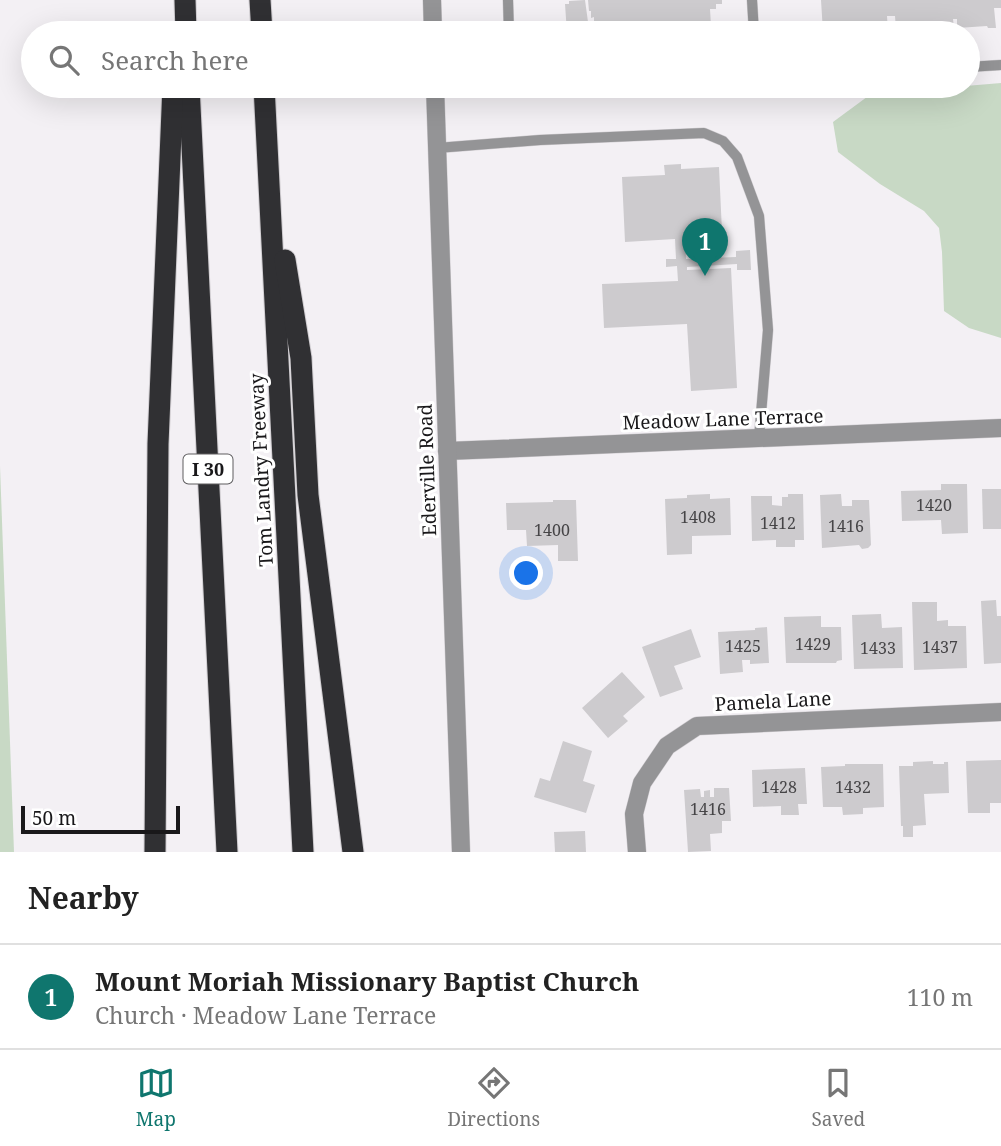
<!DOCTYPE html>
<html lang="en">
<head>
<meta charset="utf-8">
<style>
	:root { --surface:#fff; --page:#f6f6f6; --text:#222; --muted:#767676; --line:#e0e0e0; --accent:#0f766e }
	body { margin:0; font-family:"Noto Serif",serif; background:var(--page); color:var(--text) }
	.scale { position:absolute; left:21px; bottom:18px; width:159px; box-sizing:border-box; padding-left:7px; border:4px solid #19181a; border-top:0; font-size:19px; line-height:24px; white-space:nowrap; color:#19181a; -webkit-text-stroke:5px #fff; paint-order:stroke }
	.you { position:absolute; left:527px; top:574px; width:24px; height:24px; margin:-18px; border:5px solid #fff; border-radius:50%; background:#1a73e8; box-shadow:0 0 0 10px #1a73e833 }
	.badge { display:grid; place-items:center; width:46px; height:46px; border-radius:50%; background:var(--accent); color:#fff; font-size:23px; font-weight:700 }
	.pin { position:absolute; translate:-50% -58px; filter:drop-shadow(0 2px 4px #0008) }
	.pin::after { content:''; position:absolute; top:37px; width:24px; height:21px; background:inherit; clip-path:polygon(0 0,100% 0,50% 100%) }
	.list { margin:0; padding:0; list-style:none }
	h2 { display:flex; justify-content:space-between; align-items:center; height:91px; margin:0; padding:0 28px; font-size:30px }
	h2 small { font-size:23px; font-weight:400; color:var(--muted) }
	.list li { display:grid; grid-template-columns:46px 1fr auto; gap:21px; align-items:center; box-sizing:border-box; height:105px; padding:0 28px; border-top:2px solid var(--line) }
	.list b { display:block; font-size:26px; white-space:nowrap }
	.list p { margin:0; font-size:23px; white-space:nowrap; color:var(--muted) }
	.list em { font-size:23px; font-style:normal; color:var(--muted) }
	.icon { flex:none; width:38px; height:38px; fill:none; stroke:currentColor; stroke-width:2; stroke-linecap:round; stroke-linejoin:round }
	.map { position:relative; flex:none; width:1001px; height:852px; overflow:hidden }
	.search { position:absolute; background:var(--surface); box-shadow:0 7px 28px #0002; left:21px; right:21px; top:21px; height:77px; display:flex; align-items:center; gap:18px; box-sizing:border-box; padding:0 24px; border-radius:38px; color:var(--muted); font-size:26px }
	.sheet { height:196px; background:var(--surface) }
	nav { display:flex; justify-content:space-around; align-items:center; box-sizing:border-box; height:98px; border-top:2px solid var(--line); background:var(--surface); font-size:19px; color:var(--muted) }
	nav a { display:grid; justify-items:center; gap:4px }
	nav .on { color:var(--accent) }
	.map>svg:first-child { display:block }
	.green { fill:#c8d9c5 }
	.building { fill:#cdcbce }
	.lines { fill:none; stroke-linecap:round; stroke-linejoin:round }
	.service-casing { stroke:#d0cdd1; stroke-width:11 }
	.minor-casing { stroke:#d0cdd1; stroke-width:19 }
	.tertiary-casing { stroke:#d0cdd1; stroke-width:19 }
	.motorway-casing { stroke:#d0cdd1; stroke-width:23 }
	.service { stroke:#949496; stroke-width:10 }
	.minor { stroke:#949496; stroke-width:18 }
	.tertiary { stroke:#949496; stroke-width:18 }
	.motorway { stroke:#303033; stroke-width:21 }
	.labels { text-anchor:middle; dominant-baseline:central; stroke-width:6; stroke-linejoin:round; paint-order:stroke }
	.number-label { font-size:16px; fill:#464547 }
	.shield { fill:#fff; stroke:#5e5d5f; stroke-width:2 }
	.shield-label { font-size:18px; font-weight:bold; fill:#19181a }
	.street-label { font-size:19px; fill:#19181a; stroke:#fff }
</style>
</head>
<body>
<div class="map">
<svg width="1001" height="852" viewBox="0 0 1001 852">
	<rect width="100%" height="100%" fill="#f3f0f4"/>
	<!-- green -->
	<g class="green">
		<path d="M1001,83V338L969,328L944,311L942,252L939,228L924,211L880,184L838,152L833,122L871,94Z"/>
		<path d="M0,466L14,852H0Z"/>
	</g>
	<!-- building -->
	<g class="building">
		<path d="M585,0L588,22H594V17L591,18V11H589L588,0H722V4H716V9H710L711,26L707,27L708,33H679V28L669,29L670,32L666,33H567L565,4H569V1Z"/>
		<path d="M821,0H1001V8H994L996,28H988L987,26L957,28V19H953L954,29H947V27H937V25L908,27V29L896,30L895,16H887L888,32L841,33V30L823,32Z"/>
		<path d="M681,164V169L719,167L722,232L685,234L686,259L736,257V251L750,250L751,270H737V264L687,267V270L731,268L737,388L691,391L687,324L604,328L602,284L678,281L677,266L666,267V259H676L675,239L625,242L622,177L665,175L664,165Z"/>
		<path d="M941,484H967L968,533L942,534L941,520L902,521L901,491L941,490Z"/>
		<path d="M982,489H1001V529H983Z"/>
		<path d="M710,494V499L730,498L731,535L692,536V554L667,555L665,499L687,498V495Z"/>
		<path d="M788,494H803L804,540H795V547H776V540L752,541L751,496H772V505L782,506V497H788Z"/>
		<path d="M841,494L842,506H852V500H869L871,545L868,548L862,549L859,545L822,548L820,495Z"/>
		<path d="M553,500H576L578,561H558V545L527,546L526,530H507L506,503L553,502Z"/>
		<path d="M996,600L997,616H1001V663L984,664L981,601Z"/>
		<path d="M912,602H937V621L948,620V626H966L967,668L914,670Z"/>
		<path d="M881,614L882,628L902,627L903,668L854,669L852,615Z"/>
		<path d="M821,616V627H841L842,660L837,661L836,663H786L784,617Z"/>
		<path d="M767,627L769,663L750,664V660H742L743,672L720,674L718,632L755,630V628Z"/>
		<path d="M691,629L701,657L674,666L683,689L660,697L642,647Z"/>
		<path d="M622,672L645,697L623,716L628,721L608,738L582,708Z"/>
		<path d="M563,741L592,751L583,781L595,785L586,813L534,797L540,778L550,781Z"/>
		<path d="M1001,760V803H990V813H968L966,761Z"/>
		<path d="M933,761V764H944V762H948L949,793L924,794L926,825L913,826V837H903V826H901L899,766H913V762Z"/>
		<path d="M845,764H883L884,807L863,808V814L843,815L842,807H823L821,767L845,766Z"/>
		<path d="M805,768L807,804H798L799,815H781V806L753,807L752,770Z"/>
		<path d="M714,788H729L731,821H722V833L710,834L711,851L688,852L684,790L700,789L701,797H704V791L710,790V797H714Z"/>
		<path d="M585,831L586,852H555L554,832Z"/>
	</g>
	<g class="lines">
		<!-- service casing -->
		<g class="service-casing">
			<g id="service">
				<path d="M508,0L509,33"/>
				<path d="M752,0L754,33"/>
				<path d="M968,67L1001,65"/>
				<path d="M435,92L511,86"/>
				<path d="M437,148L540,140L704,133L723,141L737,157L759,216L768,330L759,438"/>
			</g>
		</g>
		<!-- minor casing -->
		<g class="minor-casing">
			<g id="minor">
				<path d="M447,451L1001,428"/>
				<path d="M637,852L634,814L642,783L667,746L697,726L1001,712"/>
			</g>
		</g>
		<!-- tertiary casing -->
		<g class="tertiary-casing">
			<g id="tertiary">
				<path d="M432,0L433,33"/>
				<path d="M435,86L461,852"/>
			</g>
		</g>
		<!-- motorway casing -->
		<g class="motorway-casing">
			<g id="motorway">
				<path d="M185,0L186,33"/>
				<path d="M260,0L262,33"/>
				<path d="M189,86L227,852"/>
				<path d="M264,86L303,852"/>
				<path d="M285,260L301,358L308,495L353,852"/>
				<path d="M155,852L158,444L173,86"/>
			</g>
		</g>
		<!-- service -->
		<use href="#service" class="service"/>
		<!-- minor -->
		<use href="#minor" class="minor"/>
		<!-- tertiary -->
		<use href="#tertiary" class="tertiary"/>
		<!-- motorway -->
		<use href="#motorway" class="motorway"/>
	</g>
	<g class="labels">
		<!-- number labels -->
		<g class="number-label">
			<text x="934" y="505">1420</text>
			<text x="698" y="517">1408</text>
			<text x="778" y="523">1412</text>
			<text x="846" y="526">1416</text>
			<text x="552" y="530">1400</text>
			<text x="813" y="644">1429</text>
			<text x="743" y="646">1425</text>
			<text x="940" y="647">1437</text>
			<text x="878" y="648">1433</text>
			<text x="779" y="787">1428</text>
			<text x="853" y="787">1432</text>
			<text x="708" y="809">1416</text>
		</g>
		<!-- shield labels -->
		<rect class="shield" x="183.5" y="454.5" width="49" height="29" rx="5"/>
		<g class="shield-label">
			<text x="208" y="469">I 30</text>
		</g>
		<!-- street labels -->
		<g class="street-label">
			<text transform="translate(723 419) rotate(-2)">Meadow Lane Terrace</text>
			<text transform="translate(261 470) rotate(-93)">Tom Landry Freeway</text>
			<text transform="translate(427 470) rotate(-92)">Ederville Road</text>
			<text transform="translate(773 701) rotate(-3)">Pamela Lane</text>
		</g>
	</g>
</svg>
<div class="scale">50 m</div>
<div class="you"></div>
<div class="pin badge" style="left:705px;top:276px">1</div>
<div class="search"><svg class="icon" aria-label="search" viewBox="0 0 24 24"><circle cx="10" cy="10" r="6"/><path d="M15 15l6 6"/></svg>Search here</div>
</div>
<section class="sheet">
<h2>Nearby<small></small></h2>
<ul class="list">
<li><span class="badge">1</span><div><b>Mount Moriah Missionary Baptist Church</b><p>Church · Meadow Lane Terrace</p></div><em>110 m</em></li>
</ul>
</section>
<nav>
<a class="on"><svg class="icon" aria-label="map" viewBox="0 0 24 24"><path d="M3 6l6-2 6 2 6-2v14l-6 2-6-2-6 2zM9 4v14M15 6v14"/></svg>Map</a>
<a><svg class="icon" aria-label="directions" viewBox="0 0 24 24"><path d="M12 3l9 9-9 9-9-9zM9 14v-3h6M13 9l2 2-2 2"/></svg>Directions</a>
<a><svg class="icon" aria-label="saved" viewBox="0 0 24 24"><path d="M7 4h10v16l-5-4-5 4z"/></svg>Saved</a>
</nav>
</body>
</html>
